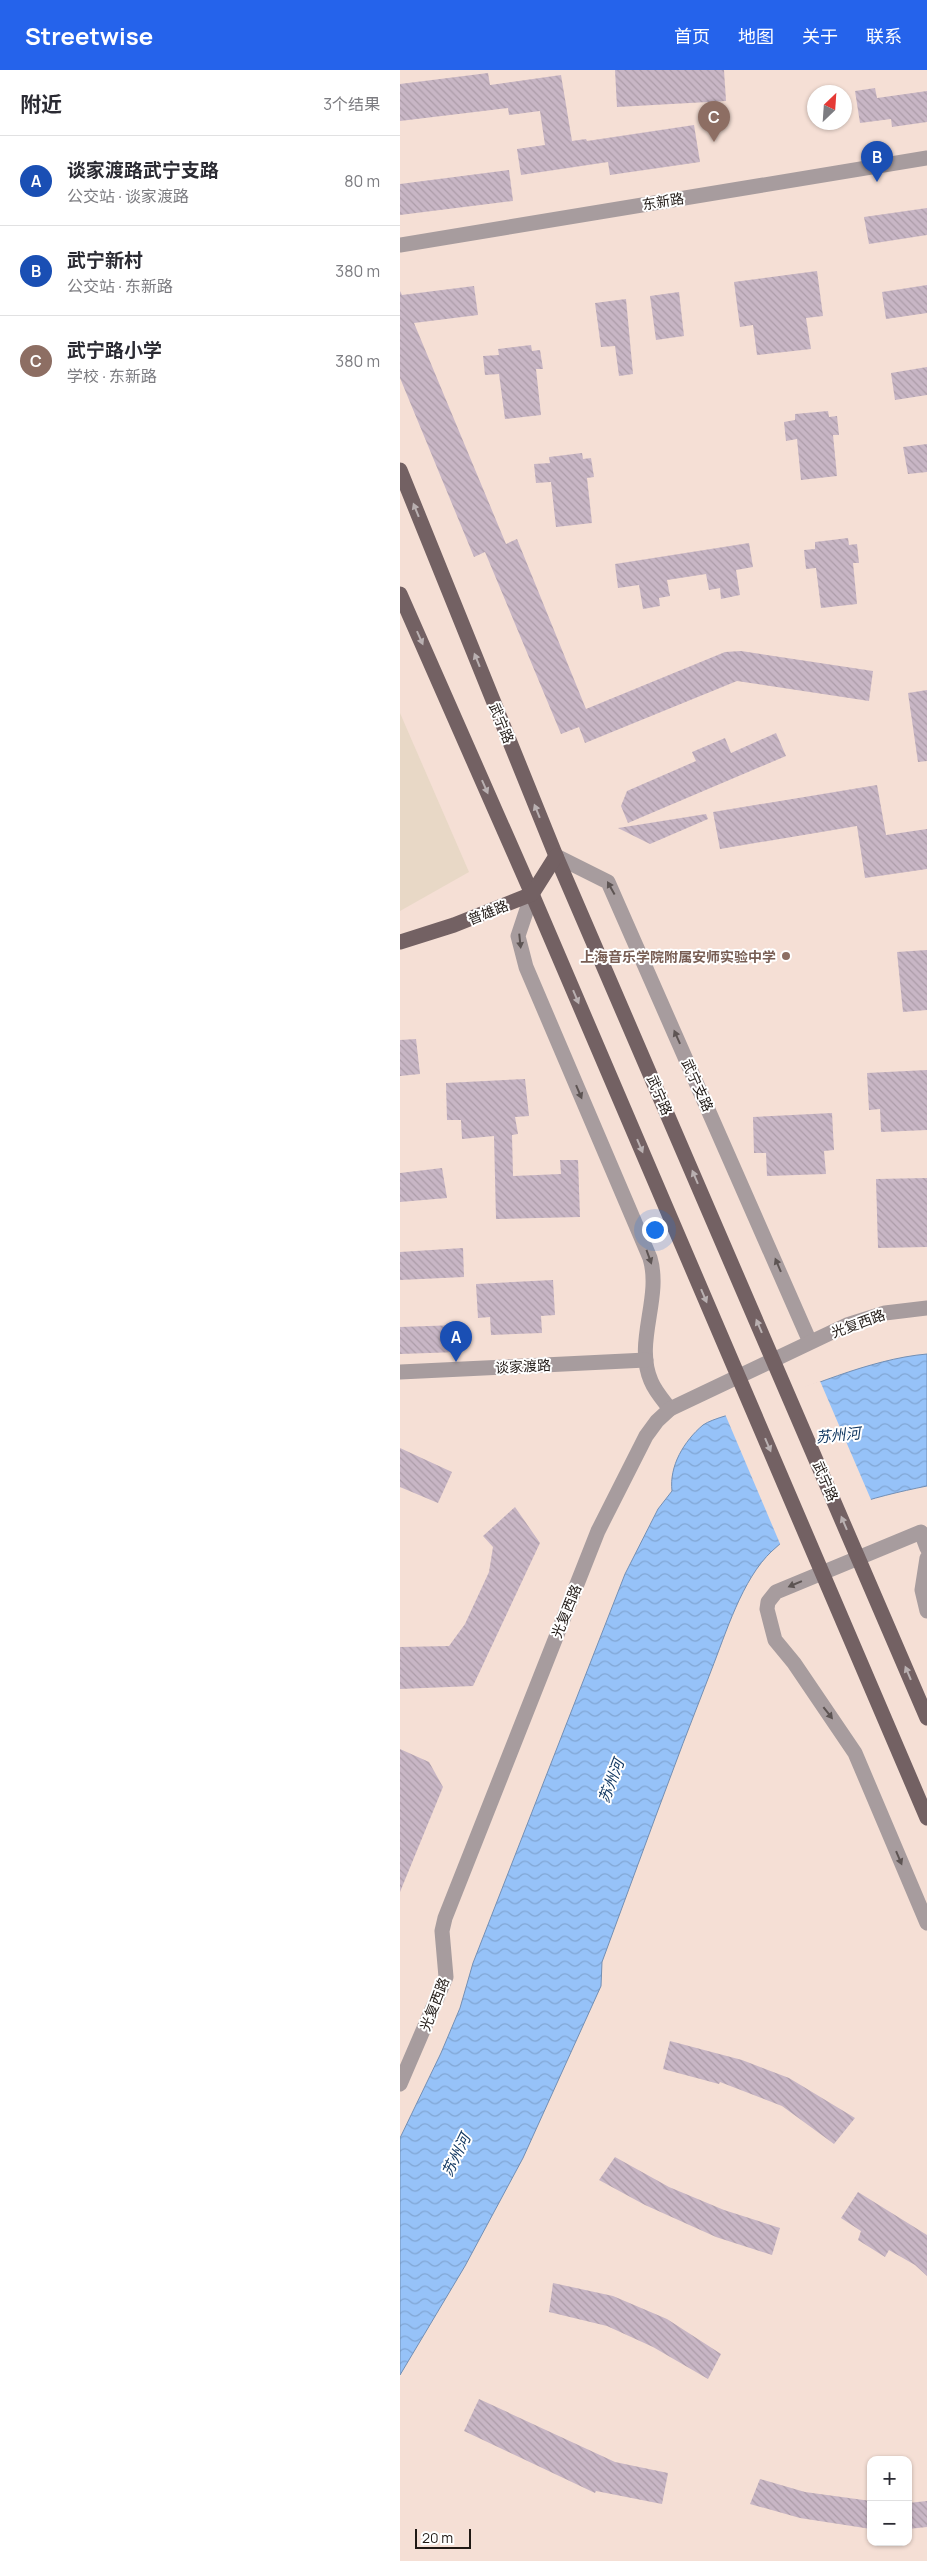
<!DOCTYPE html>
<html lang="zh">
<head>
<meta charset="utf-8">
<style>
	:root { --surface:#fff; --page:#f7f7f7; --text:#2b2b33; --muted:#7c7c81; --line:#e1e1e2; --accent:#2563eb }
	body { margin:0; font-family:Manrope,"Noto Sans SC",sans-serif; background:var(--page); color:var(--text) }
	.controls { position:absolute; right:15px; bottom:15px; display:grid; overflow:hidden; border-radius:10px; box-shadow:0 1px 4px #0004 }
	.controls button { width:45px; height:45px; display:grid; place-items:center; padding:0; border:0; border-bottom:1px solid var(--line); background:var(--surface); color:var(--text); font:25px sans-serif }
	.compass { position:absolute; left:407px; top:15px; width:45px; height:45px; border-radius:50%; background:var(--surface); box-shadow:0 1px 4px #0004; rotate:25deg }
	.scale { position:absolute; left:15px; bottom:12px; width:56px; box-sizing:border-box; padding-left:5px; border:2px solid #201915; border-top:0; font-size:14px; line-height:18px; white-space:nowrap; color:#201915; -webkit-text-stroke:4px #fff; paint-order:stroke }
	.you { position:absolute; left:254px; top:1159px; width:18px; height:18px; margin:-12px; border:4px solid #fff; border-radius:50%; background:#1a73e8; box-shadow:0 0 0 8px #1a73e833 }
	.badge { display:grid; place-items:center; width:32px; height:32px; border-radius:50%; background:var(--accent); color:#fff; font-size:16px; font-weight:700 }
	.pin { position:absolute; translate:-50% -41px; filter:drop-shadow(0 1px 2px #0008) }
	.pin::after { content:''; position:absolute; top:26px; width:18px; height:15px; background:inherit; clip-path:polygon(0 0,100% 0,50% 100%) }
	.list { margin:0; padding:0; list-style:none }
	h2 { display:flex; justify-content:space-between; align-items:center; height:65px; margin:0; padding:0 20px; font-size:21px }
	h2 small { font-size:16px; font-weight:400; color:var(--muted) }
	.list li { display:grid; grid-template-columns:32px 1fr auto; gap:15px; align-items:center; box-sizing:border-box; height:90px; padding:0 20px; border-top:1px solid var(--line) }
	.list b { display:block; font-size:19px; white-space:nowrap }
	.list p { margin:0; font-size:16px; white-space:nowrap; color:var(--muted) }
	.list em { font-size:16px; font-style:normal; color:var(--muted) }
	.map { position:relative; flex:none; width:527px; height:2491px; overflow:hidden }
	header { display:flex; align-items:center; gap:30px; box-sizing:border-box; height:70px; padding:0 25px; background:var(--accent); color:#fff }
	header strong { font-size:24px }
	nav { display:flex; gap:28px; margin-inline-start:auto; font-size:18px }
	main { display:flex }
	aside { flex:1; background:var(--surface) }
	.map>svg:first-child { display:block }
	.commercial { fill:#e8d8c6 }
	.water { fill:url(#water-waves); stroke:#738fb4 }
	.pier { fill:#f5dfd5 }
	.building { fill:url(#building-back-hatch) }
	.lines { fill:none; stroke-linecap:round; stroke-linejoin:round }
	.minor { stroke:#a79c9e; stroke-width:15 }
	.major { stroke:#736163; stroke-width:15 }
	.oneway { fill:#b9b0b1 }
	.oneway2 { fill:#5d5453 }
	.education-dot { fill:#8d6e63; stroke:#fff; stroke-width:2 }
	.labels { text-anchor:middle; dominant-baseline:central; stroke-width:4; stroke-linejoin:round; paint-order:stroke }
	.street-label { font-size:14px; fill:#201915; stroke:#fff }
	.education-label { font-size:14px; font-weight:bold; fill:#785e54; stroke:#fff; text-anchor:end }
	.water-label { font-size:15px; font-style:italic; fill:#123862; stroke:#fff }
</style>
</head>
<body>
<header>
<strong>Streetwise</strong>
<nav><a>首页</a><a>地图</a><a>关于</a><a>联系</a></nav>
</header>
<main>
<aside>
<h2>附近<small>3个结果</small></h2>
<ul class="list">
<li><span class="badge" style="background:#1a4fb4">A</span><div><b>谈家渡路武宁支路</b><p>公交站 · 谈家渡路</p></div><em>80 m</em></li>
<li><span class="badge" style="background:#1a4fb4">B</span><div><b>武宁新村</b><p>公交站 · 东新路</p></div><em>380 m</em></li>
<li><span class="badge" style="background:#8d6e63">C</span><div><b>武宁路小学</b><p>学校 · 东新路</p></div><em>380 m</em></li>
</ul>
</aside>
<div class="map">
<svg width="527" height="2491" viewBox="0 0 527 2491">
	<defs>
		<pattern id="water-waves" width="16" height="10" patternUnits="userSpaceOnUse" patternTransform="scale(1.25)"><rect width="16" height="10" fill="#96c2f8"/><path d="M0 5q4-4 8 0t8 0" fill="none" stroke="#81a6d4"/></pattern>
		<pattern id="building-back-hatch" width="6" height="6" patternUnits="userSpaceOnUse" patternTransform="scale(1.25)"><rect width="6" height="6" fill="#c8b6c5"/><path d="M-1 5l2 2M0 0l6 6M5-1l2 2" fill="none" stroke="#ac9ca8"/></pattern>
	</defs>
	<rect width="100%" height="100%" fill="#f5dfd5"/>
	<!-- commercial -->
	<path class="commercial" d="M0,643L69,802L0,841Z"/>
	<!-- water -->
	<path class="water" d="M527,1284V1416C473,1427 413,1442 372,1481C342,1509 326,1563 311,1601C273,1697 238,1795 202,1892L201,1916L123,2088L65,2196L0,2305V2068L41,1983L60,1938L73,1893L225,1504L258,1439L272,1421C269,1396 284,1371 303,1355C313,1348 338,1343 350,1338C405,1319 469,1289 527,1284Z"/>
	<!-- pier -->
	<path class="pier" d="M420,1311L472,1432L435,1444L409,1457L381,1476L325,1344Z"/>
	<!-- building -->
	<g class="building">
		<path d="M215,0H324L326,31L217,37Z"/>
		<path d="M88,3L90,15L161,5L172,71L186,69L187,71L294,55L300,92L210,105L208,92L121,105L117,79L145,75L140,41L109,45L108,38L0,51V14Z"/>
		<path d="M475,18L477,28L527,21V52L492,57L491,49L460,53L455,21Z"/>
		<path d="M109,100L113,131L0,145V114Z"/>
		<path d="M527,138V165L469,174L464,147Z"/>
		<path d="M417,201L423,246L406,248L411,279L357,285L353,255L340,257L334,212Z"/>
		<path d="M527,215V243L486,249L482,222Z"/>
		<path d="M74,216L78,245L14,253L106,474L117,469L186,639L325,582L341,581L473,601L469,631L337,611L185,673L179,657L161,664L85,482L74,487L0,308V221L2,225Z"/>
		<path d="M279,222L284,266L256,270L250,226Z"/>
		<path d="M226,229L233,304L219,306L215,276L201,277L195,233Z"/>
		<path d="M131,275L132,281L140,280L143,299H136L141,345L105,349L99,304L85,305L83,286L99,285L98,279Z"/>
		<path d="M527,297V325L495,330L491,303Z"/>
		<path d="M428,341L429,347L437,346L439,365H433L437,406L401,410L397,369L386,371L384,352L395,350V344Z"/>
		<path d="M527,374V402L508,404L503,377Z"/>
		<path d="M182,383L183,389L191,388L194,407L187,408L192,453L156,457L151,412L136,413L134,394L150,393L149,387Z"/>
		<path d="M448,468L449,475L457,474L459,493H453L457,534L421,538L416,498L406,499L404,480L415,479V472Z"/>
		<path d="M349,473L353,497L336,500L340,525L321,529L320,518L309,520L306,504L267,510L270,526L259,528L260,536L243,539L239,515L218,518L215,494Z"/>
		<path d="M527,620V691L518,692L508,623Z"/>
		<path d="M376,663L386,686L228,753L221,736L227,721L296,691L292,682L325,668L331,683Z"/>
		<path d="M477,715L486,765L527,759V799L465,808L457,756L320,779L313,742Z"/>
		<path d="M306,744L308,749L250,774L218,758Z"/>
		<path d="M527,880V940L503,942L497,882Z"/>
		<path d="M16,969L20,1004L0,1006V970Z"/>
		<path d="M527,1000V1060L481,1062L480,1039L469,1040L467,1003Z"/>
		<path d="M125,1009L129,1046L115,1047L118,1064L112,1065L113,1106L161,1104L160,1090H178L180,1147L96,1149L94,1066L62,1069L61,1050H47L46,1013Z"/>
		<path d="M432,1043L434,1080L424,1081L426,1104L367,1106L366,1083H354L353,1047Z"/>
		<path d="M42,1098L47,1128L0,1132V1103Z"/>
		<path d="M527,1108V1177L478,1178L476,1109Z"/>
		<path d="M63,1178L64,1207L0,1210V1182Z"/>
		<path d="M153,1210L155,1245L141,1246L142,1263L91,1265L90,1247L78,1248L76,1214Z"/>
		<path d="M57,1255L58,1282L0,1284V1257Z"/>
		<path d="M0,1378L52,1402L38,1433L0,1417Z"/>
		<path d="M115,1437L140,1473L73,1616L0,1619V1577L49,1576L65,1554L89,1502L93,1477L83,1466Z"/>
		<path d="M0,1679L29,1692L43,1717L0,1822Z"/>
		<path d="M270,1971L342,1990L389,2008L455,2048L434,2074L382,2036L320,2012L319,2014L263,1999Z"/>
		<path d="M215,2087L269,2117L324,2140L380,2158L372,2185L316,2167L245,2135L199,2110Z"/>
		<path d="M458,2122L527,2165V2206L515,2195L489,2180L485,2187L458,2170L461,2161L441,2148Z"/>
		<path d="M153,2213L213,2226L267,2249L321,2284L308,2309L253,2277L207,2256L149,2242Z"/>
		<path d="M79,2329L215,2392L268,2403L262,2434L196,2421L195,2423L64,2361Z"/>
		<path d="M360,2409L405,2422L471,2431V2459L400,2448L350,2434Z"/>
		<path d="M527,2431V2457L508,2459V2433Z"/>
	</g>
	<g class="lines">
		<!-- minor -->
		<g class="minor">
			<path d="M0,175L527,88"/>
			<path d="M156,786L208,812L410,1272"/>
			<path d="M132,824L118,866L126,897L250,1188C262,1228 234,1272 251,1311C255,1321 263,1330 270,1339"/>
			<path d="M0,1302L246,1290"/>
			<path d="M527,1478L521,1462L376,1522L368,1532L367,1539L375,1570L394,1593L455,1683L527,1853"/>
			<path d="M527,1488L522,1520L527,1541"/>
			<path d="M0,2014L46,1907L42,1861L45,1848L198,1461L246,1366L257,1351L270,1339L447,1255L485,1243L527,1238"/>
		</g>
		<!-- major -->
		<g class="major">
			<path d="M0,400L156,786L527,1648"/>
			<path d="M0,524L132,824L527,1748"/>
			<path d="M0,872L54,855L132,824L156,786"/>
		</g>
	</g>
	<!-- one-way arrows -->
	<defs><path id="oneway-solid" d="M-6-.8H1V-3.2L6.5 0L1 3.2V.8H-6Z" transform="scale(1.25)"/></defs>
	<g class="oneway">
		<use href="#oneway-solid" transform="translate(16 440) rotate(-112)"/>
		<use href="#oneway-solid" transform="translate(20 568) rotate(66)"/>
		<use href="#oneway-solid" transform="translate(77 590) rotate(-112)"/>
		<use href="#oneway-solid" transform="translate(85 717) rotate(66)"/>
		<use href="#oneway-solid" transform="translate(137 741) rotate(-112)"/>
		<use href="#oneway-solid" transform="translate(176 927) rotate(67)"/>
		<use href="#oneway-solid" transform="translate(240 1076) rotate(67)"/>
		<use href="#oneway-solid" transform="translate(295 1107) rotate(-113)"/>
		<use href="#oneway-solid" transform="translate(304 1226) rotate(67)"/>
		<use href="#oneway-solid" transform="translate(359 1256) rotate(-113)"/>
		<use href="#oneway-solid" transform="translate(368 1375) rotate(67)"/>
		<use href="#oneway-solid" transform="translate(444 1453) rotate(-113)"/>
		<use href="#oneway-solid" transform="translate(508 1603) rotate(-113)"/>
	</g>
	<g class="oneway2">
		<use href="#oneway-solid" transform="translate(211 818) rotate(-119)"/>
		<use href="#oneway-solid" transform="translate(120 871) rotate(84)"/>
		<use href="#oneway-solid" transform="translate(277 967) rotate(-114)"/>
		<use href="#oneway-solid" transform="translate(179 1022) rotate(67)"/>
		<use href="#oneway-solid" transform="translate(249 1187) rotate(70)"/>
		<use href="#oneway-solid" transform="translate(378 1195) rotate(-113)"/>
		<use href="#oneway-solid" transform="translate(395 1514) rotate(157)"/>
		<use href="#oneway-solid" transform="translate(428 1643) rotate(52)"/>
		<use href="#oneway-solid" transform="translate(499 1788) rotate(67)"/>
	</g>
	<!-- markers -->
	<circle class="education-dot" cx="386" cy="886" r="5"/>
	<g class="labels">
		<!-- street labels -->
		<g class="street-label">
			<text transform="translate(263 131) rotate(-9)">东新路</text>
			<text transform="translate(102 653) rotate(68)">武宁路</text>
			<text transform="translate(88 842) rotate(-22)">普雄路</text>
			<text transform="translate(298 1015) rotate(66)">武宁支路</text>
			<text transform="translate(260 1025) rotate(67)">武宁路</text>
			<text transform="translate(458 1253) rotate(-20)">光复西路</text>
			<text transform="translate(123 1296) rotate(-3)">谈家渡路</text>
			<text transform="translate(426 1411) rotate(67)">武宁路</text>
			<text transform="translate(166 1541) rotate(-68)">光复西路</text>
			<text transform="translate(34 1934) rotate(-69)">光复西路</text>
		</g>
		<!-- education labels -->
		<g class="education-label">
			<text x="376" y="886">上海音乐学院附属安师实验中学</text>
		</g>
		<!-- water labels -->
		<g class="water-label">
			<text transform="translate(438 1365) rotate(-6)">苏州河</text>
			<text transform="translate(211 1711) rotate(-69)">苏州河</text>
			<text transform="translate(56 2085) rotate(-64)">苏州河</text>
		</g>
	</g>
</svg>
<div class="controls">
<button>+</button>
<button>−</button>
</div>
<svg class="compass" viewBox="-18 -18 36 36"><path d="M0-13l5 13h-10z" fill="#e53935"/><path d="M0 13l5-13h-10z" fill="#7c7c81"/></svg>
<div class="scale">20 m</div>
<div class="you"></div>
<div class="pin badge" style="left:56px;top:1292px;background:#1a4fb4">A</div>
<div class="pin badge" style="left:477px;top:112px;background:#1a4fb4">B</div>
<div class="pin badge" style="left:314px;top:72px;background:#8d6e63">C</div>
</div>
</main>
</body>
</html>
